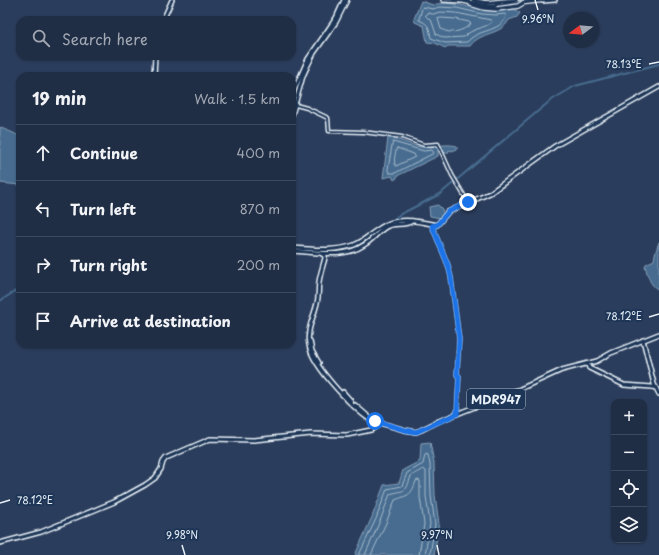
<!DOCTYPE html>
<html lang="en">
<head>
<meta charset="utf-8">
<style>
	:root { --surface:#202e45; --page:#2d3a50; --text:#f1f3f6; --muted:#a2a8b3; --line:#3d4a5e }
	body { margin:0; font-family:"Playpen Sans",sans-serif; background:var(--page); color:var(--text) }
	.controls { position:absolute; right:12px; bottom:12px; display:grid; overflow:hidden; border-radius:8px; box-shadow:0 1px 3px #0004 }
	.controls button { width:36px; height:36px; display:grid; place-items:center; padding:0; border:0; border-bottom:1px solid var(--line); background:var(--surface); color:var(--text); font:20px sans-serif }
	.compass { position:absolute; left:563px; top:12px; width:36px; height:36px; border-radius:50%; background:var(--surface); box-shadow:0 1px 3px #0004; rotate:254deg }
	.stop { position:absolute; width:12px; height:12px; margin:-9px; border:3px solid #1a73e8; border-radius:50%; background:#fff }
	.stop.end { background:#1a73e8; border-color:#fff; box-shadow:0 1px 4px #0008 }
	.list { margin:0; padding:0; list-style:none }
	h2 { display:flex; justify-content:space-between; align-items:center; height:52px; margin:0; padding:0 16px; font-size:17px }
	h2 small { font-size:13px; font-weight:400; color:var(--muted) }
	.list li { display:grid; grid-template-columns:26px 1fr auto; gap:12px; align-items:center; box-sizing:border-box; height:56px; padding:0 16px; border-top:1px solid var(--line) }
	.list b { display:block; font-size:15px; white-space:nowrap }
	.list em { font-size:13px; font-style:normal; color:var(--muted) }
	.icon { flex:none; width:22px; height:22px; fill:none; stroke:currentColor; stroke-width:2; stroke-linecap:round; stroke-linejoin:round }
	.map { position:relative; flex:none; width:659px; height:555px; overflow:hidden }
	.search { position:absolute; background:var(--surface); box-shadow:0 1px 3px #0004; left:16px; top:16px; width:280px; height:44px; display:flex; align-items:center; gap:10px; box-sizing:border-box; padding:0 14px; border-radius:12px; color:var(--muted); font-size:15px }
	.panel { position:absolute; background:var(--surface); box-shadow:0 1px 3px #0004; left:16px; top:72px; width:280px; height:276px; border-radius:12px }
	.map>svg:first-child { display:block }
	.water { fill:#476c8f; stroke:#87a1b9 }
	.lines { fill:none; stroke-linecap:round; stroke-linejoin:round }
	.shore { stroke:#a8bcce; stroke-width:1 }
	.canal { stroke:#476c8f; stroke-width:2 }
	.minor-casing { stroke:#e8f1f8; stroke-width:5 }
	.major-casing { stroke:#e8f1f8; stroke-width:6 }
	.highway-casing { stroke:#e8f1f8; stroke-width:6 }
	.minor { stroke:#1d3557; stroke-width:2 }
	.major { stroke:#1d3557; stroke-width:3 }
	.highway { stroke:#1d3557; stroke-width:3.5 }
	.highway-bridge-casing { stroke:#e8f1f8; stroke-width:6; stroke-linecap:butt }
	.highway-bridge { stroke:#1d3557; stroke-width:3.5 }
	.route { stroke:#1a73e8; stroke-width:5 }
	.ticks { fill:none; stroke:#e8f1f8; stroke-width:1.5 }
	.labels { text-anchor:middle; dominant-baseline:central; stroke-width:4; stroke-linejoin:round; paint-order:stroke }
	.shield { fill:#1d3557; stroke:#abb9c8; stroke-width:1 }
	.shield-label { font-size:12px; font-weight:bold; fill:#e8f1f8 }
	.ticks-label { font-size:10px; text-anchor:middle; fill:#e8f1f8; stroke:#1d3557; stroke-width:4; stroke-linejoin:round; paint-order:stroke }
</style>
</head>
<body>
<div class="map">
<svg width="659" height="555" viewBox="0 0 659 555">
	<rect width="100%" height="100%" fill="#2b3d5c"/>
	<filter id="ink" filterUnits="userSpaceOnUse"><feTurbulence type="fractalNoise" baseFrequency=".025" numOctaves="2"/><feDisplacementMap in="SourceGraphic" scale="8" xChannelSelector="R" yChannelSelector="G"/><feConvolveMatrix kernelMatrix="1 2 1 2 8 2 1 2 1" color-interpolation-filters="sRGB"/></filter>
	<g filter="url(#ink)">
		<!-- water -->
		<g class="water">
			<path d="M421,1L433,5C447,0 469,7 482,10C493,12 503,10 514,9L520,13L517,17L509,20C502,35 479,32 470,46H448L445,48L435,43L427,42L424,26L415,22L414,19Z"/>
			<path d="M0,127C6,131 14,132 20,137V185L0,183Z"/>
			<path d="M388,138C402,139 415,148 425,147C437,147 444,143 457,146V149L452,151L449,150L448,153H444L442,148L438,149V156L397,176V178L394,180L392,176L383,178Z"/>
			<path d="M438,205L442,209L444,215L440,218L430,216L429,207Z"/>
			<path d="M659,242V290C649,285 648,275 645,266L646,264L654,260L655,254Z"/>
			<path d="M430,442L434,463L435,495L439,524L434,555H355L372,517L384,485L399,483L403,470L420,461L421,443Z"/>
		</g>
		<g class="lines">
			<!-- shore -->
			<g class="shore">
				<path d="M423,7L433,9L439,7L457,8L482,14L496,15L505,14L506,16C505,18 505,20 503,22C494,32 477,30 467,42L445,43L431,38C429,27 429,24 419,20Z"/>
				<path d="M440,12L456,13L491,20L492,22C484,29 472,28 464,37L444,38L436,34L432,22L425,15L427,13L433,14Z"/>
				<path d="M441,18L456,19L469,22L471,24C463,31 451,35 441,29L438,19Z"/>
				<path d="M393,142L424,151L432,150L434,153L395,173H389L388,170Z"/>
				<path d="M397,148L414,154L415,157L396,166C393,162 395,153 397,148Z"/>
				<path d="M359,555L376,519L387,489L402,486L407,473L423,464L425,455L427,454L428,455L430,464L431,496L435,524L430,555"/>
				<path d="M365,555L380,521L390,494C407,489 405,494 411,476L423,469L426,471V496L430,524L425,555"/>
				<path d="M371,555L386,523L395,500C408,495 411,496 416,481L418,480L420,481V497L424,524L419,555"/>
			</g>
			<!-- canal -->
			<g class="canal">
				<path d="M292,103L296,89"/>
				<path d="M390,222L399,215L440,194L550,101L575,86L659,64"/>
				<path d="M303,250C322,251 342,253 360,245C366,242 372,236 377,231"/>
				<path d="M0,301L20,288"/>
			</g>
			<!-- minor casing -->
			<g class="minor-casing">
				<g id="minor">
					<path d="M292,104L307,108L328,118L329,131L363,132L402,137L424,145L438,144L452,175L468,202"/>
					<path d="M435,225L432,226L448,265L451,277L459,339L457,375L459,376L457,414"/>
				</g>
			</g>
			<!-- major casing -->
			<g class="major-casing">
				<g id="major">
					<path d="M443,0L461,1"/>
					<path d="M473,0L487,3"/>
					<path d="M543,1L555,0"/>
					<path d="M163,20L172,0"/>
					<path d="M154,76L155,56"/>
					<path d="M292,95L308,59L336,18L344,0"/>
					<path d="M292,115L303,76L308,65L314,53L336,22L347,0"/>
					<path d="M292,248C313,249 333,252 354,245C364,241 371,233 380,228C396,216 418,221 437,225L448,212L490,193L555,146L659,87"/>
					<path d="M292,251C316,252 343,259 364,245C373,240 379,230 388,226C396,223 405,226 412,221"/>
					<path d="M321,253L325,256V258C323,266 320,274 319,282C318,289 319,296 317,303C314,317 306,330 309,345C312,366 357,414 376,423"/>
					<path d="M643,340L654,384L659,394"/>
					<path d="M310,341L312,351L319,363"/>
					<path d="M586,364L588,365L589,368L624,385L652,387L656,388"/>
					<path d="M343,392L351,401"/>
					<path d="M355,405L371,419L377,421"/>
					<path d="M380,423L405,430L416,432L421,430L439,421L520,389L562,370L597,361L611,353L659,334"/>
					<path d="M0,543L41,532L114,502L145,485L155,478L161,469L163,462L166,458L210,439L254,440L311,434L347,435L371,430L378,425"/>
				</g>
			</g>
			<!-- highway casing -->
			<g class="highway-casing">
				<g id="highway">
					<path d="M459,0L487,6H494L545,0"/>
					<path d="M486,3L516,0"/>
					<path d="M471,4L484,8L496,9"/>
				</g>
			</g>
			<!-- minor -->
			<use href="#minor" class="minor"/>
			<!-- major -->
			<use href="#major" class="major"/>
			<!-- highway -->
			<use href="#highway" class="highway"/>
			<!-- highway-bridge casing -->
			<g class="highway-bridge-casing">
				<path id="highway-bridge" d="M497,9L518,6L523,3"/>
			</g>
			<!-- highway-bridge -->
			<use href="#highway-bridge" class="highway-bridge"/>
		</g>
	</g>
	<g class="lines" filter="url(#ink)">
		<!-- route -->
		<path class="route" d="M375,421L405,430L416,432L457,414L459,376L457,375L459,339L451,277L448,265L432,226L437,225L448,212L468,202"/>
	</g>
	<!-- ticks -->
	<path class="ticks" d="M535,0L538,10M649,64L659,62M649,317L659,314M0,503L10,500M182,545L185,555M437,545L439,555"/>
	<g class="labels">
		<!-- shield labels -->
		<rect class="shield" x="467" y="389" width="58" height="20" rx="3"/>
		<g class="shield-label">
			<text x="496" y="399">MDR947</text>
		</g>
	</g>
	<g class="ticks-label">
		<text x="538" y="23">9.96°N</text>
		<text x="624" y="68">78.13°E</text>
		<text x="624" y="320">78.12°E</text>
		<text x="35" y="504">78.12°E</text>
		<text x="182" y="539">9.98°N</text>
		<text x="437" y="539">9.97°N</text>
	</g>
</svg>
<div class="controls">
<button>+</button>
<button>−</button>
<button><svg class="icon" aria-label="locate" viewBox="0 0 24 24"><circle cx="12" cy="12" r="6"/><path d="M12 2v4M12 18v4M2 12h4M18 12h4"/></svg></button>
<button><svg class="icon" aria-label="layers" viewBox="0 0 24 24"><path d="M12 4l9 5-9 5-9-5zM3 14l9 5 9-5"/></svg></button>
</div>
<svg class="compass" viewBox="-18 -18 36 36"><path d="M0-13l5 13h-10z" fill="#e53935"/><path d="M0 13l5-13h-10z" fill="#a2a8b3"/></svg>
<div class="stop" style="left:375px;top:421px"></div>
<div class="stop end" style="left:468px;top:202px"></div>
<div class="search"><svg class="icon" aria-label="search" viewBox="0 0 24 24"><circle cx="10" cy="10" r="6"/><path d="M15 15l6 6"/></svg>Search here</div>
<section class="panel">
<h2>19 min<small>Walk · 1.5 km</small></h2>
<ul class="list">
<li><svg class="icon" aria-label="ahead" viewBox="0 0 24 24"><path d="M12 20V5M6 11l6-6 6 6"/></svg><div><b>Continue</b></div><em>400 m</em></li>
<li><svg class="icon" aria-label="left" viewBox="0 0 24 24"><path d="M17 20v-9H6M10 6l-5 5 5 5"/></svg><div><b>Turn left</b></div><em>870 m</em></li>
<li><svg class="icon" aria-label="right" viewBox="0 0 24 24"><path d="M7 20v-9h11M14 6l5 5-5 5"/></svg><div><b>Turn right</b></div><em>200 m</em></li>
<li><svg class="icon" aria-label="arrive" viewBox="0 0 24 24"><path d="M6 21V4h12l-3 4 3 4H6"/></svg><div><b>Arrive at destination</b></div></li>
</ul>
</section>
</div>
</body>
</html>
